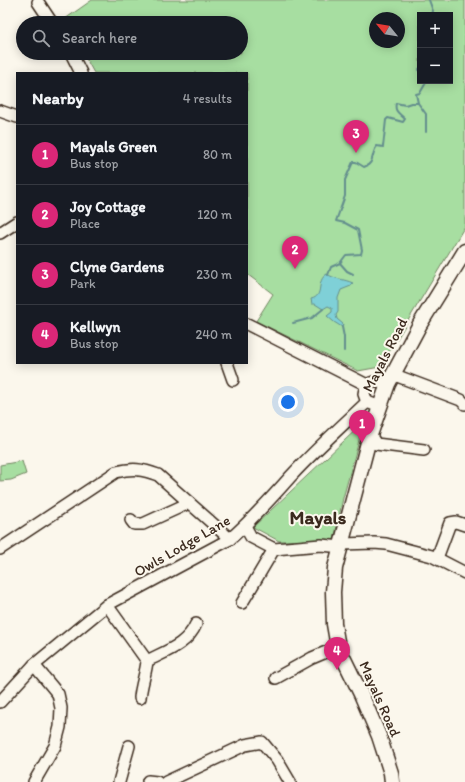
<!DOCTYPE html>
<html lang="en">
<head>
<meta charset="utf-8">
<style>
	:root { --surface:#171b24; --page:#20242c; --text:#f1f3f6; --muted:#9ea1a6; --line:#363941; --accent:#db2777 }
	body { margin:0; font-family:Itim,sans-serif; background:var(--page); color:var(--text) }
	.controls { position:absolute; right:12px; top:12px; display:grid; overflow:hidden; border-radius:0px; box-shadow:0 2px 10px #0003 }
	.controls button { width:36px; height:36px; display:grid; place-items:center; padding:0; border:0; border-bottom:1px solid var(--line); background:var(--surface); color:var(--text); font:20px sans-serif }
	.compass { position:absolute; left:369px; top:12px; width:36px; height:36px; border-radius:50%; background:var(--surface); box-shadow:0 2px 10px #0003; rotate:300deg }
	.you { position:absolute; left:288px; top:402px; width:14px; height:14px; margin:-10px; border:3px solid #fff; border-radius:50%; background:#1a73e8; box-shadow:0 0 0 6px #1a73e833 }
	.badge { display:grid; place-items:center; width:26px; height:26px; border-radius:50%; background:var(--accent); color:#fff; font-size:13px; font-weight:700 }
	.pin { position:absolute; translate:-50% -33px; filter:drop-shadow(0 1px 2px #0008) }
	.pin::after { content:''; position:absolute; top:21px; width:14px; height:12px; background:inherit; clip-path:polygon(0 0,100% 0,50% 100%) }
	.list { margin:0; padding:0; list-style:none }
	h2 { display:flex; justify-content:space-between; align-items:center; height:52px; margin:0; padding:0 16px; font-size:17px }
	h2 small { font-size:13px; font-weight:400; color:var(--muted) }
	.list li { display:grid; grid-template-columns:26px 1fr auto; gap:12px; align-items:center; box-sizing:border-box; height:60px; padding:0 16px; border-top:1px solid var(--line) }
	.list b { display:block; font-size:15px; white-space:nowrap }
	.list p { margin:0; font-size:13px; white-space:nowrap; color:var(--muted) }
	.list em { font-size:13px; font-style:normal; color:var(--muted) }
	.icon { flex:none; width:22px; height:22px; fill:none; stroke:currentColor; stroke-width:2; stroke-linecap:round; stroke-linejoin:round }
	.map { position:relative; flex:none; width:465px; height:782px; overflow:hidden }
	.search { position:absolute; background:var(--surface); box-shadow:0 2px 10px #0003; left:16px; top:16px; width:232px; height:44px; display:flex; align-items:center; gap:10px; box-sizing:border-box; padding:0 14px; border-radius:22px; color:var(--muted); font-size:15px }
	.panel { position:absolute; background:var(--surface); box-shadow:0 2px 10px #0003; left:16px; top:72px; width:232px; height:292px; border-radius:0px }
	.map>svg:first-child { display:block }
	.green { fill:#a7dea1; stroke:#718460; fill-rule:evenodd }
	.water { fill:#7fd0d7; stroke:#648e8d }
	.lines { fill:none; stroke-linecap:round; stroke-linejoin:round }
	.stream { stroke:#648e8d; stroke-width:2 }
	.minor-casing { stroke:#3b2a1e; stroke-width:14 }
	.major-casing { stroke:#3b2a1e; stroke-width:17 }
	.minor { stroke:#fbf7ec; stroke-width:11 }
	.major { stroke:#fbf7ec; stroke-width:14 }
	.labels { text-anchor:middle; dominant-baseline:central; stroke-width:4; stroke-linejoin:round; paint-order:stroke }
	.street-label { font-size:15px; fill:#3b2a1e; stroke:#fbf7ec }
	.district-label { font-size:19px; font-weight:bold; fill:#3b2a1e; stroke:#fbf7ec }
</style>
</head>
<body>
<div class="map">
<svg width="465" height="782" viewBox="0 0 465 782">
	<rect width="100%" height="100%" fill="#fbf7ec"/>
	<filter id="ink" filterUnits="userSpaceOnUse"><feTurbulence type="fractalNoise" baseFrequency=".025" numOctaves="2"/><feDisplacementMap in="SourceGraphic" scale="8" xChannelSelector="R" yChannelSelector="G"/><feConvolveMatrix kernelMatrix="1 2 1 2 8 2 1 2 1" color-interpolation-filters="sRGB"/></filter>
	<g filter="url(#ink)">
		<!-- green -->
		<g class="green">
			<path d="M92,0H465V226L380,367L358,371L256,321L273,294L247,274V73H94L83,53H241V23H67L65,19ZM420,15H450V81H420ZM375,18H399V42H375Z"/>
			<path d="M362,424L358,444L343,498L334,540L279,541L253,527Z"/>
			<path d="M22,461L26,474L11,480L0,481V465Z"/>
		</g>
		<!-- water -->
		<path class="water" d="M327,274C334,279 344,279 353,283L351,286L341,290L338,298V312L336,315L337,319L343,324L342,327L334,322L327,316L332,312V308L328,306L323,309L315,304H312L311,299C325,296 315,281 327,274Z"/>
		<g class="lines">
			<!-- stream -->
			<g class="stream">
				<path d="M429,0L433,11L432,15"/>
				<path d="M420,68L419,69L420,74"/>
				<path d="M418,103L416,94L420,93L427,81"/>
				<path d="M340,263L346,255L361,254L362,250L358,230L345,223L336,221L345,196V180L353,162H356L364,167C375,164 371,153 377,146L383,147L386,120L388,118L403,122L405,119C399,113 394,112 396,103L405,105L411,103H418L426,114V132"/>
				<path d="M328,275L331,267L340,263L347,271L353,274"/>
				<path d="M293,323L312,318L323,309"/>
				<path d="M342,327L344,337V351"/>
			</g>
			<!-- minor casing -->
			<g class="minor-casing">
				<g id="minor">
					<path d="M38,2L52,23"/>
					<path d="M71,53L81,73"/>
					<path d="M0,111L17,117"/>
					<path d="M0,233L17,222"/>
					<path d="M247,324L367,385"/>
					<path d="M227,363L233,380"/>
					<path d="M392,374L461,400L465,404"/>
					<path d="M375,405L367,402L364,394C366,379 377,381 388,384"/>
					<path d="M370,435L376,444L424,450"/>
					<path d="M131,520L134,524H143L189,503"/>
					<path d="M245,526L251,537L274,549L321,545L342,547"/>
					<path d="M342,544L374,543L386,544L432,556L465,573"/>
					<path d="M0,549L116,472C133,468 142,469 158,475L230,539"/>
					<path d="M437,558L450,523L456,522L465,525"/>
					<path d="M242,603L274,549"/>
					<path d="M107,605L147,661C146,673 141,685 140,698"/>
					<path d="M147,661C166,651 187,645 196,624"/>
					<path d="M276,678L312,658L338,647"/>
					<path d="M0,702L34,665L107,605L230,539C253,519 272,497 292,475C316,449 342,426 367,402"/>
					<path d="M148,781L157,782"/>
					<path d="M34,782L55,746L60,727L61,708L58,694L34,665"/>
					<path d="M119,782L129,746"/>
					<path d="M166,782L245,745L262,742L277,760L290,782"/>
				</g>
			</g>
			<!-- major casing -->
			<g class="major-casing">
				<path id="major" d="M392,782L391,773L379,736L361,694L338,647L334,624L333,592L335,568L370,435L388,384L420,324L465,251"/>
			</g>
			<!-- minor -->
			<use href="#minor" class="minor"/>
			<!-- major -->
			<use href="#major" class="major"/>
		</g>
	</g>
	<g class="labels">
		<!-- street labels -->
		<g class="street-label">
			<text transform="translate(385 355) rotate(-63)">Mayals Road</text>
			<text transform="translate(182 546) rotate(-30)">Owls Lodge Lane</text>
			<text transform="translate(380 699) rotate(66)">Mayals Road</text>
		</g>
		<!-- district labels -->
		<g class="district-label">
			<text x="318" y="517">Mayals</text>
		</g>
	</g>
</svg>
<div class="controls">
<button>+</button>
<button>−</button>
</div>
<svg class="compass" viewBox="-18 -18 36 36"><path d="M0-13l5 13h-10z" fill="#e53935"/><path d="M0 13l5-13h-10z" fill="#9ea1a6"/></svg>
<div class="you"></div>
<div class="pin badge" style="left:362px;top:443px">1</div>
<div class="pin badge" style="left:295px;top:269px">2</div>
<div class="pin badge" style="left:356px;top:153px">3</div>
<div class="pin badge" style="left:337px;top:670px">4</div>
<div class="search"><svg class="icon" aria-label="search" viewBox="0 0 24 24"><circle cx="10" cy="10" r="6"/><path d="M15 15l6 6"/></svg>Search here</div>
<section class="panel">
<h2>Nearby<small>4 results</small></h2>
<ul class="list">
<li><span class="badge">1</span><div><b>Mayals Green</b><p>Bus stop</p></div><em>80 m</em></li>
<li><span class="badge">2</span><div><b>Joy Cottage</b><p>Place</p></div><em>120 m</em></li>
<li><span class="badge">3</span><div><b>Clyne Gardens</b><p>Park</p></div><em>230 m</em></li>
<li><span class="badge">4</span><div><b>Kellwyn</b><p>Bus stop</p></div><em>240 m</em></li>
</ul>
</section>
</div>
</body>
</html>
